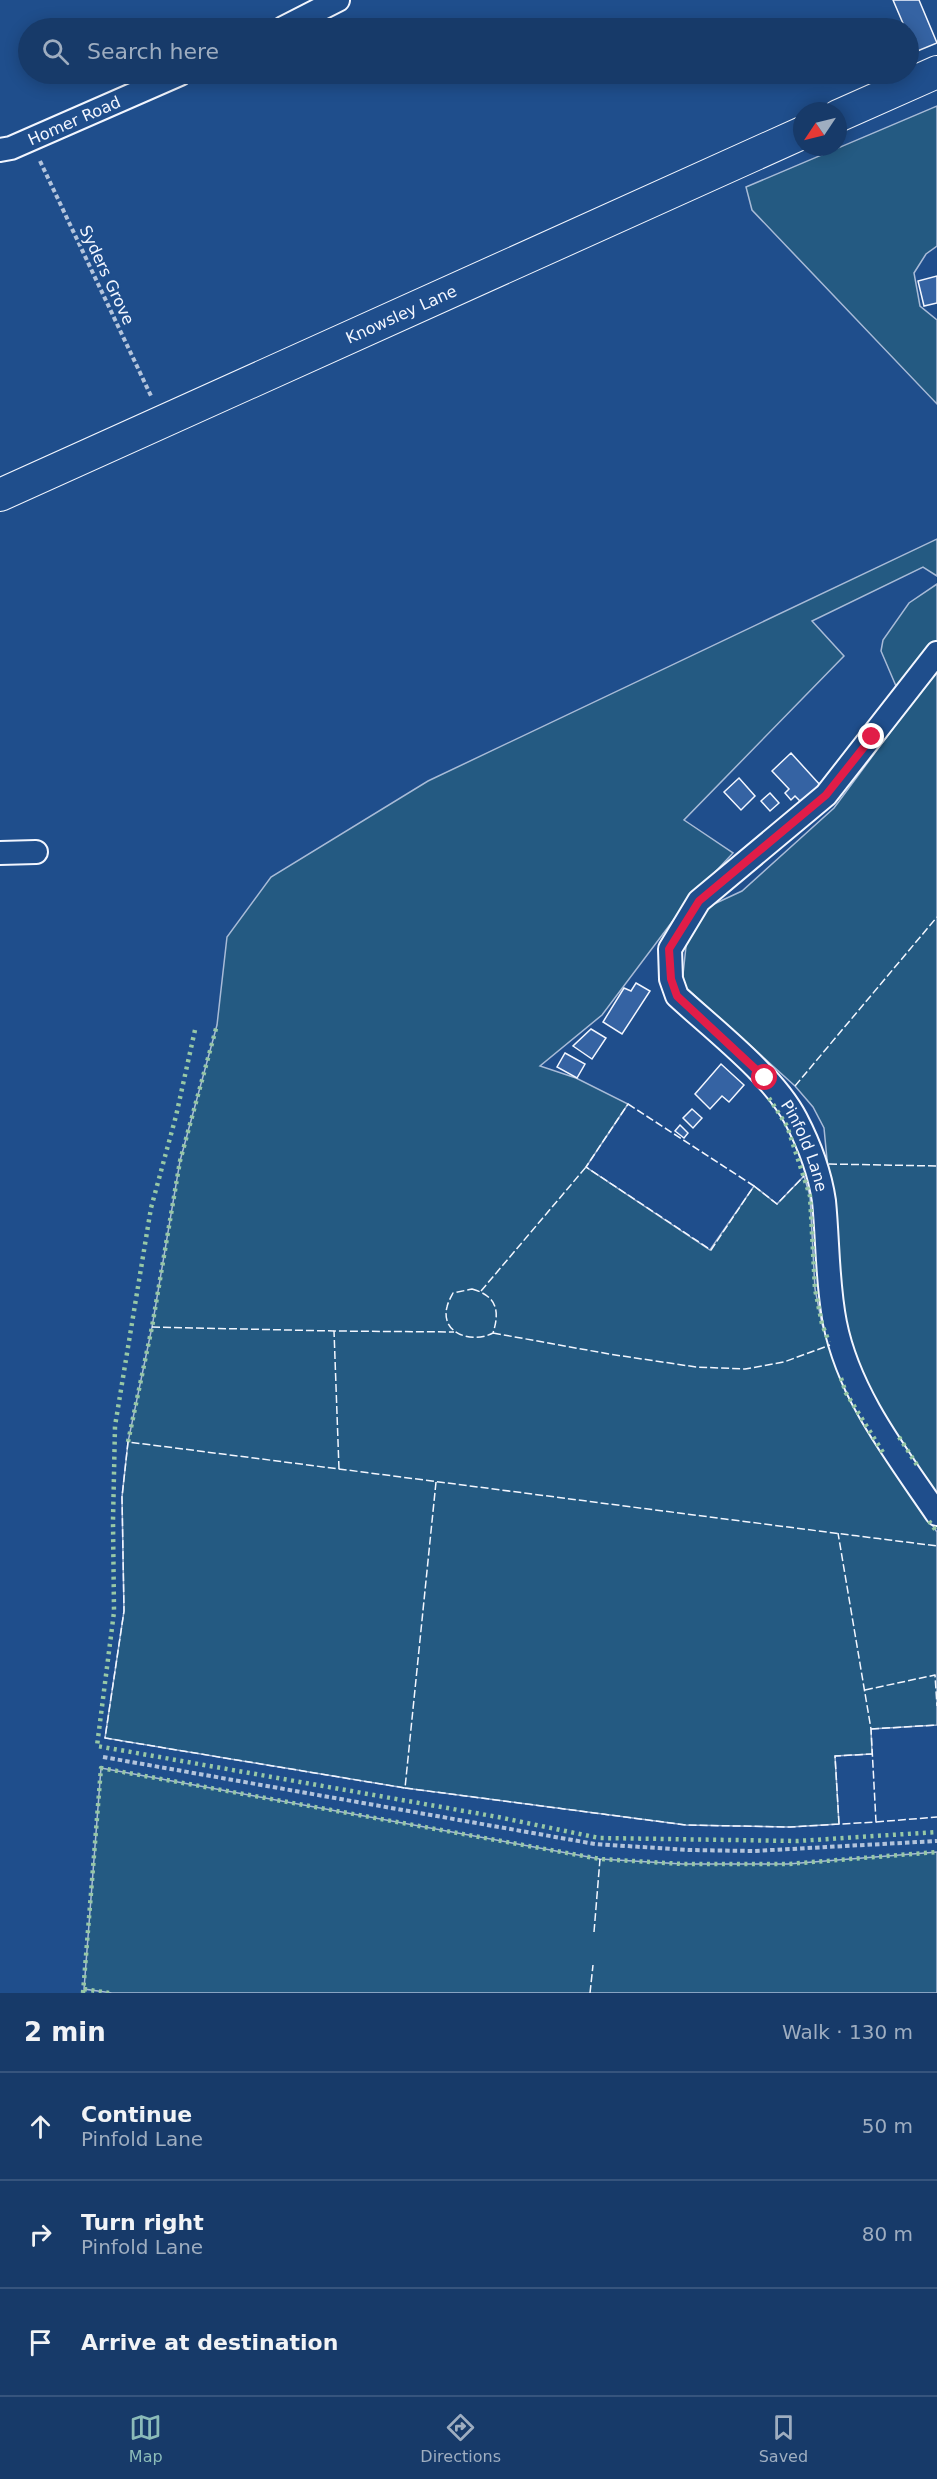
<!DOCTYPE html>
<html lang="en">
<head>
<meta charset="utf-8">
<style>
	:root { --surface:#173a69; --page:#20416f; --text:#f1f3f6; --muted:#9eadc0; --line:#36547d; --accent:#8bbbb9 }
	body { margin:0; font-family:"DejaVu Sans",sans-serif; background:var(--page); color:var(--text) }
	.compass { position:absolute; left:793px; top:102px; width:54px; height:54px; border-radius:50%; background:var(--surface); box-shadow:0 3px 15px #0003; rotate:235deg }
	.stop { position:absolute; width:18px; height:18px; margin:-14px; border:4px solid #e11d48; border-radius:50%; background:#fff }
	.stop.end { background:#e11d48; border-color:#fff; box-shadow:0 2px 6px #0008 }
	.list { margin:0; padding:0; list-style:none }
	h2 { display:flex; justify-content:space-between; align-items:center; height:78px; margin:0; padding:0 24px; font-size:26px }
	h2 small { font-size:20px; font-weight:400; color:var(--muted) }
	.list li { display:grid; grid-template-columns:39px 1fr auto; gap:18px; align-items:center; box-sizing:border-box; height:108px; padding:0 24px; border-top:2px solid var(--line) }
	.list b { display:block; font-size:22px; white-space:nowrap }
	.list p { margin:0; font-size:20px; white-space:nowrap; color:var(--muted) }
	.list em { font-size:20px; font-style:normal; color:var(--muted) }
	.icon { flex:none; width:33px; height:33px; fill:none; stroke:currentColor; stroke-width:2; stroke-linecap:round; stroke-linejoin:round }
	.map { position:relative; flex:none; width:937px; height:1993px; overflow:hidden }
	.search { position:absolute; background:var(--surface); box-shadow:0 3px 15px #0003; left:18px; right:18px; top:18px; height:66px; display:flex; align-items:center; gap:15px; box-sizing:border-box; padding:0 21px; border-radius:33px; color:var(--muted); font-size:22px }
	.sheet { height:402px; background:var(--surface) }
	nav { display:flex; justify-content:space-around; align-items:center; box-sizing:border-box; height:84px; border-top:2px solid var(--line); background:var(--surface); font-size:16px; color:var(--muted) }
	nav a { display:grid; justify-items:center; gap:3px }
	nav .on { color:var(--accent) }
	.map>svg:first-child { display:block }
	.green { fill:#245a82; stroke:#a8bbd7; stroke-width:1.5 }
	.building { fill:#3563a3; stroke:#f2f6ff; stroke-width:1.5 }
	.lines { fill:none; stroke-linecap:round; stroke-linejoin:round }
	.street-casing { stroke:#f2f6ff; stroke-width:26 }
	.secondary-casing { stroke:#f2f6ff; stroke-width:34 }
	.path { stroke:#b3c4dc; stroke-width:4; stroke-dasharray:4.5 3; stroke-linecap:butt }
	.street { stroke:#1f4e8c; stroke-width:22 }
	.secondary { stroke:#1f4e8c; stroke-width:32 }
	.hedge { stroke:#97c8a6; stroke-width:4.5; stroke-dasharray:3 4.5; stroke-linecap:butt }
	.fence { stroke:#f2f6ff; stroke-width:1.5; stroke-dasharray:8 3; stroke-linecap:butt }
	.route { stroke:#e11d48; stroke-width:8 }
	.labels { text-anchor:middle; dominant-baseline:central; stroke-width:4.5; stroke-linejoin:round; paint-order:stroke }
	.street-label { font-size:16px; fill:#f2f6ff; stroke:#1f4e8c }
</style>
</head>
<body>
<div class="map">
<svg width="937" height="1993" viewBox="0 0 937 1993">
	<rect width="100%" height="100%" fill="#1f4e8c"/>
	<!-- green -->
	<g class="green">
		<path d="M937,106V246L926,254L914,273L920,306L937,320V404L752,210L746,187Z"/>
		<path d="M937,539V576L923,567L812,621L844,656L684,820L733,853L687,902L602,1015L540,1066L576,1078L628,1104L586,1167L710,1250L754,1186L777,1204L804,1176L810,1196L815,1289L822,1324L846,1393L867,1430L937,1532V1725L871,1729L872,1754L835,1756L839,1824L790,1827L686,1825L405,1788L105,1738L124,1611L122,1497L128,1442L152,1327L180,1161L217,1025L227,937L271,877L428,781Z"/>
		<path d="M937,584V643L899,693L881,651L883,640L909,603Z"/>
		<path d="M937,669V1495L861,1380L841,1305L824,1128L813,1107L795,1086L682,984L687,937L701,910L742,891L834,808Z"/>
		<path d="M101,1768L600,1859L683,1864H788L937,1852V1993H112L84,1989Z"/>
	</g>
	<!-- building -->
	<g class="building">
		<path d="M893,0H919L937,43L915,52L908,36V28H905Z"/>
		<path d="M937,276V303L924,306L918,281Z"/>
		<path d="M791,753L821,786L802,803L795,796L791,800L785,793L789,789L772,771Z"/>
		<path d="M739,778L755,796L741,810L724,792Z"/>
		<path d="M770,793L779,803L770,811L761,801Z"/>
		<path d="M636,983L650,991L622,1034L603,1022L624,988L631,991Z"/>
		<path d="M591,1029L606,1038L592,1059L573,1046Z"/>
		<path d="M565,1053L585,1064L577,1078L557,1067Z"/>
		<path d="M721,1064L744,1085L729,1102L722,1096L710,1109L695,1094Z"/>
		<path d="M692,1109L702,1118L693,1128L683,1118Z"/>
		<path d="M680,1125L688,1133L684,1138L675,1131Z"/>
	</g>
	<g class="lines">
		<!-- street casing -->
		<g class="street-casing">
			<g id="street">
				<path d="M283,28L338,0"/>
				<path id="s1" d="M0,150L11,148L180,74"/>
				<path id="s2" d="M937,653L826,795L699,901L670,949L671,979L677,996C714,1030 774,1076 796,1119C809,1144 820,1174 824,1201C828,1241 827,1283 835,1323C849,1394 897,1455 937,1514"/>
				<path d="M0,853L36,852"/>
			</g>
		</g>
		<!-- secondary casing -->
		<g class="secondary-casing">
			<g id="secondary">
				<path d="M838,116L937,72"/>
				<path id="s3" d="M0,495L802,133"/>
			</g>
		</g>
		<!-- path -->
		<g class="path">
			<path d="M40,161L152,398"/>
			<path d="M103,1757L595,1844L688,1850L754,1851L937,1841"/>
		</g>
		<!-- street -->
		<use href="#street" class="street"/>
		<!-- secondary -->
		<use href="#secondary" class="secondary"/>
		<!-- hedge -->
		<g class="hedge">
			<path d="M195,1030L176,1116L151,1208L115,1426L113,1521L114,1612L97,1746L498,1817L599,1838L797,1841L937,1832"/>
			<path d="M769,1098L787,1126L810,1196L815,1289L822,1324L829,1342"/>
			<path d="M841,1378L846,1393L884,1454"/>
			<path d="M899,1437L917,1465"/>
			<path d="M128,1442L152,1327L180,1161L217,1025"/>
			<path d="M929,1521L937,1532"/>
			<path d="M84,1989L109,1993"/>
			<path d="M83,1993L101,1768L600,1859L683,1864H788L937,1852"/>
		</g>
		<!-- fence -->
		<g class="fence">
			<path d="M795,1086L937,917"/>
			<path d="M628,1104L754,1186L711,1250L586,1167Z"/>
			<path d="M829,1164L937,1166"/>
			<path d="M754,1186L777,1204L804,1176"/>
			<path d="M472,1289C497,1296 500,1311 493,1333C473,1344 440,1334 447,1307C448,1302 451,1297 453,1293Z"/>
			<path d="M481,1291L586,1167"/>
			<path d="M152,1327L334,1331"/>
			<path d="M493,1333L609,1354L696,1367L745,1369L784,1362L830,1345"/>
			<path d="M339,1469L334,1331L454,1332"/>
			<path d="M436,1482L405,1788L105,1738L124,1611L122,1497L128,1442C397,1476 667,1512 937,1546"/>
			<path d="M865,1690L935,1675L937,1706"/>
			<path d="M871,1729L937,1725"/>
			<path d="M405,1788L686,1825L790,1827L876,1822L871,1729L838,1533"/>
			<path d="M876,1822L937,1817"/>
			<path d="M839,1824L835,1756L872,1754"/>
			<path d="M594,1932L600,1859"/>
			<path d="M590,1993L593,1965"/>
		</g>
	</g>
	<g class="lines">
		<!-- route -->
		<path class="route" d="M765,1078L677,996L671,979L669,949L699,901L826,795L872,737"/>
	</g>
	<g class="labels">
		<!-- street labels -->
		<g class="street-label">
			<text stroke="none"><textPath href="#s1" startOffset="80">Homer Road</textPath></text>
			<text transform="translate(107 275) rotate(65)">Syders Grove</text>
			<text stroke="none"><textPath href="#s3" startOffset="440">Knowsley Lane</textPath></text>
			<text stroke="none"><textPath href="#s2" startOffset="650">Pinfold Lane</textPath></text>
		</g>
	</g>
</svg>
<svg class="compass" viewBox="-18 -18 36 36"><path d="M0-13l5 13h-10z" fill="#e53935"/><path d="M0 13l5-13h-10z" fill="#9eadc0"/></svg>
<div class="stop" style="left:765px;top:1078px"></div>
<div class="stop end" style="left:872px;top:737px"></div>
<div class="search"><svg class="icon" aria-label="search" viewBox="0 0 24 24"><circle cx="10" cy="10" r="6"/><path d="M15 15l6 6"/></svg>Search here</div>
</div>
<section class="sheet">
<h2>2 min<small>Walk · 130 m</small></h2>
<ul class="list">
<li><svg class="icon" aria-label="ahead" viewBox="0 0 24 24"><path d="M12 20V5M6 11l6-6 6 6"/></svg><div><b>Continue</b><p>Pinfold Lane</p></div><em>50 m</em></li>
<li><svg class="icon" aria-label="right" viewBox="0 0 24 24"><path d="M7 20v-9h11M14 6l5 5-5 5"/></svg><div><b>Turn right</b><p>Pinfold Lane</p></div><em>80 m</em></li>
<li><svg class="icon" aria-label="arrive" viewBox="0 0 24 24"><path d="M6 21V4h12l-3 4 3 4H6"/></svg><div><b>Arrive at destination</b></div></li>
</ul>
</section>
<nav>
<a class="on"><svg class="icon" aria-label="map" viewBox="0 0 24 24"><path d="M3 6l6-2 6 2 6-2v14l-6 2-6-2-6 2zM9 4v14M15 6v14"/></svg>Map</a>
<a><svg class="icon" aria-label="directions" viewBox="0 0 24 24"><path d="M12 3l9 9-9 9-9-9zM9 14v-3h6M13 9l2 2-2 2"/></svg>Directions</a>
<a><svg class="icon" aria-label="saved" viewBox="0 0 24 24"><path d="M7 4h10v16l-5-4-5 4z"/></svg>Saved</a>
</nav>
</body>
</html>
